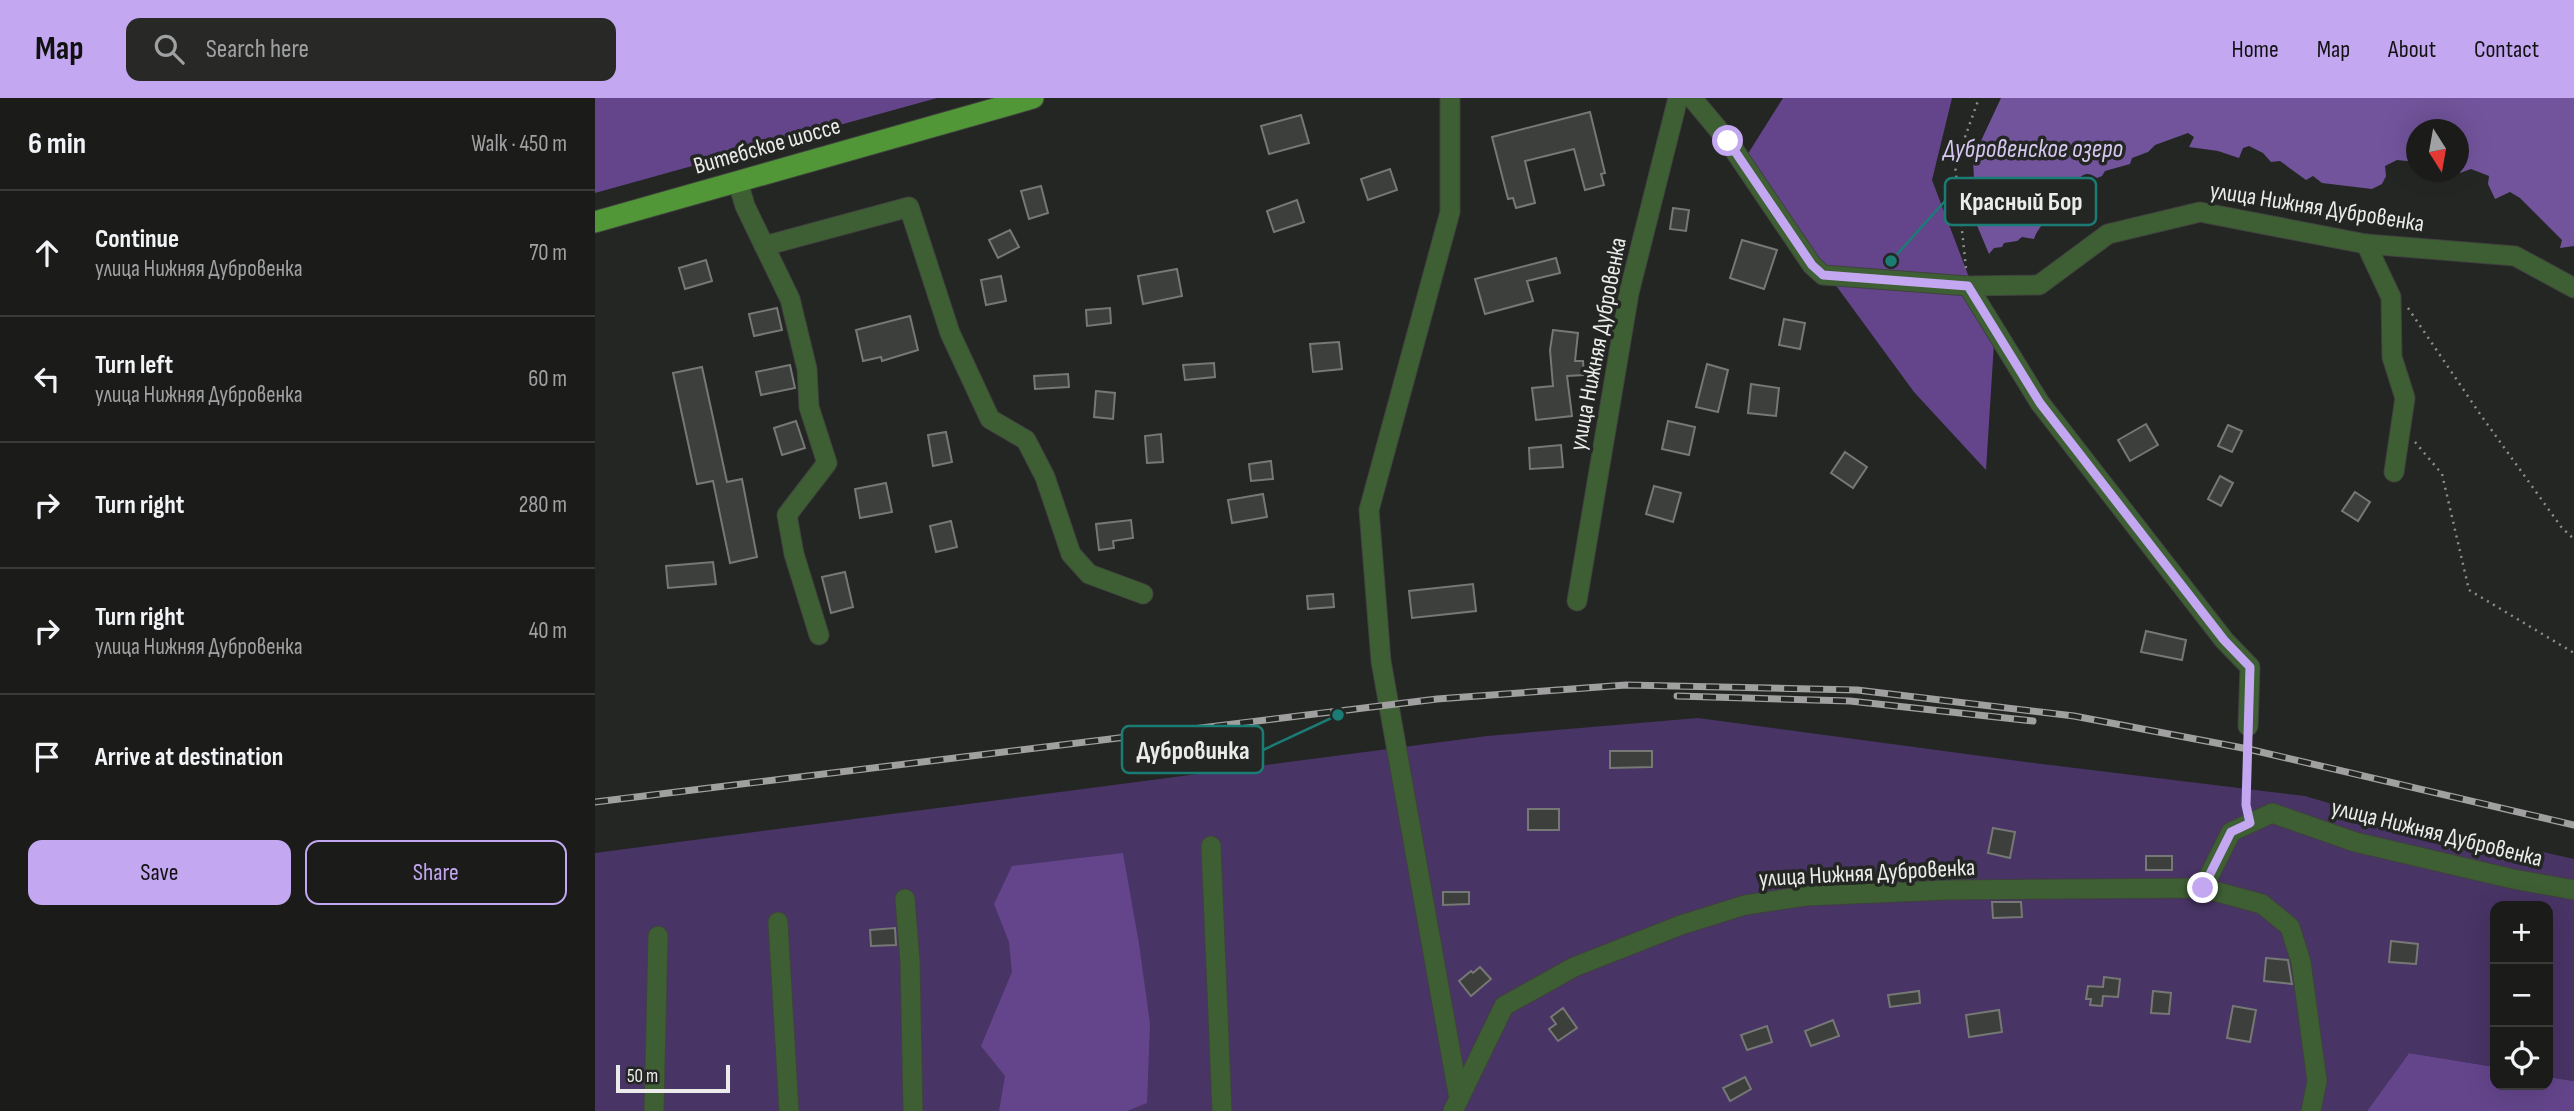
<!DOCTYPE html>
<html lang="en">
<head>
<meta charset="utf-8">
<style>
	:root { --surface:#1b1c1a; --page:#282927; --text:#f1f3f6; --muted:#a0a1a2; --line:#393a39; --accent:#c4a7f1 }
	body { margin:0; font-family:"Sofia Sans Condensed",sans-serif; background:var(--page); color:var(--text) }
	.controls { position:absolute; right:21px; bottom:21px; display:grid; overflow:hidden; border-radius:14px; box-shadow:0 7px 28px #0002 }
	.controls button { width:63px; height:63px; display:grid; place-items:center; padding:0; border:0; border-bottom:2px solid var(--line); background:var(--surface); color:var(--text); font:35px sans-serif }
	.compass { position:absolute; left:1811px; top:21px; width:63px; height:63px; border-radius:50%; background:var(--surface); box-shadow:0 7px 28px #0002; rotate:169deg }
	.scale { position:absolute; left:21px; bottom:18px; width:114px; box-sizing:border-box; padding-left:7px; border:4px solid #eaebea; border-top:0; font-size:19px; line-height:24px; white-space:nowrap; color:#eaebea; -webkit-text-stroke:5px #242623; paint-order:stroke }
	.stop { position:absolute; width:21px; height:21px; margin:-16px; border:5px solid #c4a7f1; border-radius:50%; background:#fff }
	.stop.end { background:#c4a7f1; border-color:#fff; box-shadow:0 2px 7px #0008 }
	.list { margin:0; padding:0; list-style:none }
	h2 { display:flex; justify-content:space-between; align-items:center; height:91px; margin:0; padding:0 28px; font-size:30px }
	h2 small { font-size:23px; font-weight:400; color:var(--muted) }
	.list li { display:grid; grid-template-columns:46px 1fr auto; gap:21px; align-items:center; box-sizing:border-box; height:126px; padding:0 28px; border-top:2px solid var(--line) }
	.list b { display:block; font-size:26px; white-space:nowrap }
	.list p { margin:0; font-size:23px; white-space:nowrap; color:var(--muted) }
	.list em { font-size:23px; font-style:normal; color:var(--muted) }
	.actions { display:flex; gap:14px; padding:21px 28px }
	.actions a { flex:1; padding:16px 0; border:2px solid var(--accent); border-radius:14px; text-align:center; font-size:24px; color:var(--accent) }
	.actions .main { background:var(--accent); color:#111 }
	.icon { flex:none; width:38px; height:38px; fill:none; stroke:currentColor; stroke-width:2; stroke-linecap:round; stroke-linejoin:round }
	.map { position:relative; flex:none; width:1979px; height:1013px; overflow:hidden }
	header { display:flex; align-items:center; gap:42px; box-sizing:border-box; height:98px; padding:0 35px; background:var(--accent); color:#111 }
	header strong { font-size:33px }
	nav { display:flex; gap:38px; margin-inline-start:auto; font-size:24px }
	.search { width:490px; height:63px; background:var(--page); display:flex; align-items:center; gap:18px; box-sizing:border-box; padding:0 24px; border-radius:14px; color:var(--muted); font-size:26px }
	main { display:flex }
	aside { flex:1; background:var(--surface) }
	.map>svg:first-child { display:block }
	.green { fill:#483465 }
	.forest { fill:#64458c }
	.water { fill:#72549c }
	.building { fill:#3d3f3d; stroke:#767876; stroke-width:2 }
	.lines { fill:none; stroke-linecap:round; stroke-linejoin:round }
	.minor-casing { stroke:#40423f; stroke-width:21 }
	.major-casing { stroke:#40423f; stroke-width:23 }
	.path { stroke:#8d8f8d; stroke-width:2.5; stroke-dasharray:2 5; stroke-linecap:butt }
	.minor { stroke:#3e5f33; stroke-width:19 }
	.major { stroke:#519737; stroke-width:21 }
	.rail-casing { stroke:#9fa09f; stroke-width:7 }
	.rail { stroke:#242623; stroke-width:4.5; stroke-dasharray:13; stroke-linecap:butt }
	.route { stroke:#c4a7f1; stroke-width:9 }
	.labels { text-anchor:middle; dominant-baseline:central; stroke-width:7; stroke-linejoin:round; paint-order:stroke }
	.street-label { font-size:24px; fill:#eaebea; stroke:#242623 }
	.water-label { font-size:26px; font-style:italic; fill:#d6c7f0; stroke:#242623 }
	.leader { fill:none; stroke:#1a7c74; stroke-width:2.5 }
	.callout-dot { fill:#1a7c74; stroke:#242623; stroke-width:2.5 }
	.callout { fill:#242623; stroke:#1a7c74; stroke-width:2.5 }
	.callout-label { font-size:26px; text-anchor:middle; font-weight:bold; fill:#eaebea }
</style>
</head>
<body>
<header>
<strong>Map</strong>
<div class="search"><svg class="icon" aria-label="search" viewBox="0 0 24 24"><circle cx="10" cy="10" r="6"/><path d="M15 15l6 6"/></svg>Search here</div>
<nav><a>Home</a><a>Map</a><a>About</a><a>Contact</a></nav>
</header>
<main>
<aside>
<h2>6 min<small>Walk · 450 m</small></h2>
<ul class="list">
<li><svg class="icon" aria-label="ahead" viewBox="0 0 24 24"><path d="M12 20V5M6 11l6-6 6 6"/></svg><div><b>Continue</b><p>улица Нижняя Дубровенка</p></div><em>70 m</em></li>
<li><svg class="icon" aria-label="left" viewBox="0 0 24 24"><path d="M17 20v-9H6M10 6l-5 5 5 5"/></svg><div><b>Turn left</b><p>улица Нижняя Дубровенка</p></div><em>60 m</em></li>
<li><svg class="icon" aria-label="right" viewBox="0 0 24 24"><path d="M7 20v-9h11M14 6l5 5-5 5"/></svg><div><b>Turn right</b></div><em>280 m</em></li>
<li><svg class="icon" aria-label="right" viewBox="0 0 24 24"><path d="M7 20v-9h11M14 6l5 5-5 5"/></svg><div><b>Turn right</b><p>улица Нижняя Дубровенка</p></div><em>40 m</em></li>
<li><svg class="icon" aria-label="arrive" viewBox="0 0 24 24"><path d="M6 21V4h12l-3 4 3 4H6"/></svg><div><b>Arrive at destination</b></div></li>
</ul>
<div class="actions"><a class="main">Save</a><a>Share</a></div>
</aside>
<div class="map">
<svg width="1979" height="1013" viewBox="0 0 1979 1013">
	<rect width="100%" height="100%" fill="#242623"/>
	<!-- green -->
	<path class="green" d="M1103,620L1431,664L1710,698L1901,754H1948L1979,761V983L1953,979V808H1900V969L1814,955L1772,1013H0V755L892,638Z"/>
	<!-- forest -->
	<g class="forest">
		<path d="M0,0H342L0,95Z"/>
		<path d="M1188,0H1357L1337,82L1399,245L1391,372L1319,294L1149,62Z"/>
		<path d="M528,755L544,846L555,926L552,1005L532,1013H404L410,978L386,948L417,874L414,844L399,806L417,768Z"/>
		<path d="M1814,955L1900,969V987H1953V979L1979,983V1013H1772Z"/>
	</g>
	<!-- water -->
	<path class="water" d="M1406,0H1979V148L1965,150L1967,142L1925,100L1915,94L1900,101L1893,86L1894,78L1876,71L1865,75L1862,74H1864V32H1822L1821,64L1802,62L1790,68L1791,78L1787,86L1777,91L1727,85L1718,78L1711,82L1685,63L1676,64L1668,55L1654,48L1648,50L1644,60L1623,53L1594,49L1599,39L1593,35L1560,47L1553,54L1537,60L1535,66L1510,73L1507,78L1502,80C1489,70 1486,81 1475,86C1468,111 1446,121 1439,141L1427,139L1422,143L1409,145L1407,149L1399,150L1394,156L1381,125L1378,60Z"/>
	<!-- building -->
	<g class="building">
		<path d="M995,14L1010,75L1006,76L1009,87L990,92L979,51L930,63L940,105L921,110L918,100L913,101L897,39Z"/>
		<path d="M706,17L714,45L674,56L666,28Z"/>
		<path d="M795,71L802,92L773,102L766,81Z"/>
		<path d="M446,88L453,115L434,121L426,93Z"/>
		<path d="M702,102L709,124L679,134L672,113Z"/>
		<path d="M1078,110L1094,112L1091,133L1075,131Z"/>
		<path d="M415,132L424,149L403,160L394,142Z"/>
		<path d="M1147,142L1182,152L1169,191L1135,180Z"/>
		<path d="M961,160L965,175L932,183L938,203L890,216L880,181Z"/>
		<path d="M111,162L117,183L90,191L84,170Z"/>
		<path d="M582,171L587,198L548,206L543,178Z"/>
		<path d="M406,178L411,203L391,207L386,182Z"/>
		<path d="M182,210L187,232L159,238L154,216Z"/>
		<path d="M515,210L516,225L492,228L491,212Z"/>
		<path d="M315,218L323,252L287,263L286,259L268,263L261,232Z"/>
		<path d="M1189,221L1210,225L1205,251L1184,247Z"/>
		<path d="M958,232L983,235L980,263H988L989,277L972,278L977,318L941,322L937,290L958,288L955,252Z"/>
		<path d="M744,244L747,271L718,274L715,246Z"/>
		<path d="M619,265L620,279L590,282L588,267Z"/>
		<path d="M1112,266L1133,272L1123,314L1101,309Z"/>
		<path d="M195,267L200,290L166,297L161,274Z"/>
		<path d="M107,269L132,384L147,381L162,459L135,465L118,383L102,386L78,275Z"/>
		<path d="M473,276L474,289L440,291L439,278Z"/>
		<path d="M1156,286L1184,290L1181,318L1153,315Z"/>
		<path d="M501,293L520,295L518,321L499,319Z"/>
		<path d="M201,323L210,350L187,357L179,330Z"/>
		<path d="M1073,323L1100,329L1094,357L1067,351Z"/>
		<path d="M1551,326L1563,347L1535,363L1523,342Z"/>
		<path d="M1633,327L1647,333L1637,354L1623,348Z"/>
		<path d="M351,334L357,364L338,368L333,337Z"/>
		<path d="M566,336L568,364L552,365L550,338Z"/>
		<path d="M966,347L968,369L935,371L934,350Z"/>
		<path d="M1250,354L1272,369L1258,390L1236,375Z"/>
		<path d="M676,363L678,381L656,383L654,366Z"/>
		<path d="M1625,378L1638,385L1626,408L1613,401Z"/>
		<path d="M291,385L297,414L265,420L260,391Z"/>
		<path d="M1059,388L1086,395L1078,424L1051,416Z"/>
		<path d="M1760,394L1775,404L1763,423L1747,413Z"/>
		<path d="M668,396L672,419L637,425L633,402Z"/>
		<path d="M536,422L538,440L518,443L519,450L504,452L501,426Z"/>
		<path d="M356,423L362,449L341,454L335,428Z"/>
		<path d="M118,464L121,486L73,490L71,468Z"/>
		<path d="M250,474L258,509L236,515L227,479Z"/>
		<path d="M878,486L881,513L817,520L814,493Z"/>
		<path d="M738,496L739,509L713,511L712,498Z"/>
		<path d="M1551,533L1591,542L1587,562L1546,554Z"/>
		<path d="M1015,653H1057V669L1015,670Z"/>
		<rect x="933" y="711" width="31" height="21"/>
		<path d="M1398,730L1420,734L1415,760L1393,755Z"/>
		<rect x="1551" y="758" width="26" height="14"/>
		<path d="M848,794H874V806L848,807Z"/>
		<path d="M1397,804H1426L1427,819L1398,820Z"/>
		<path d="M300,830L301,847L276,848L275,832Z"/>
		<path d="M1796,843L1823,846L1821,866L1794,864Z"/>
		<path d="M1671,860L1693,862L1697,886L1669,883Z"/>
		<path d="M885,869L896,881L876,898L864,883L876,873L878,875Z"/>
		<path d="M1509,879L1525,881L1523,899L1508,898L1507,908L1495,907L1496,901H1491L1493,888L1508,889Z"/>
		<path d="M1324,893L1325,905L1295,909L1293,897Z"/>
		<path d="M1558,893L1576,895L1574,916L1556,915Z"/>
		<path d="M1638,908L1661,912L1655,944L1632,940Z"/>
		<path d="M968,910L982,930L963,943L954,931L961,926L956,919Z"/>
		<path d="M1404,912L1407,934L1374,939L1371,917Z"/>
		<path d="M1238,922L1244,938L1216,948L1210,933Z"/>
		<path d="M1172,928L1177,944L1152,952L1146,937Z"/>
		<path d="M1150,979L1156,991L1135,1003L1128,990Z"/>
	</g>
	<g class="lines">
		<!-- minor casing -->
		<g class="minor-casing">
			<g id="minor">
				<path d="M855,0V114L774,412L786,563L864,1001"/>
				<path d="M1097,0L1133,43L1217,167L1228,177L1373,188L1444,187L1513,136L1605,114L1771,146L1920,158L1979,190"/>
				<path d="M143,84L150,108L195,201L212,271L214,309L232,365L192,417L199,456L224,537"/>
				<path d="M1771,146L1796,199L1797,259L1810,300L1799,374"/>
				<path d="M169,148L314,109L355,235L395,321L431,342L450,379L476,456L494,476L548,496"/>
				<path d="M1373,188L1445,305L1629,542L1655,569L1653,628"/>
				<path d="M982,503L1034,195L1083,0"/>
				<path d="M616,748L627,1013"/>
				<path d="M1608,790L1636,734L1677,715L1760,744L1918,781L1979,792"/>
				<path d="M310,801L315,863L318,1013"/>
				<path d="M183,824L194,1013"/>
				<path d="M59,1013L63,838"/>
				<path d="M858,1013L909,908L979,869L1086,827L1150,807L1211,798L1351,792L1608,790L1667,806L1695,829L1706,864L1722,983L1716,1013"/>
			</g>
		</g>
		<!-- major casing -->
		<g class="major-casing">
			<path id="major" d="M0,124L438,0"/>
		</g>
		<!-- path -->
		<g class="path">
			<path d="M1371,170L1360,67L1384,0"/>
			<path d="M1813,210L1885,316L1967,430L1979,441"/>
			<path d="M1820,344L1847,376L1874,492L1979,555"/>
			<path d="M1651,708L1653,645"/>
		</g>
		<!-- minor -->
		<use href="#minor" class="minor"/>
		<!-- major -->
		<use href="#major" class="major"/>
		<!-- rail casing -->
		<g class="rail-casing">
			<g id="rail">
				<path d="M1082,598L1255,603L1438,623"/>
				<path d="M0,704L842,601L1031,587L1262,592L1479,618L1653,651L1979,727"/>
			</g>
		</g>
		<!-- rail -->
		<use href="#rail" class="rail"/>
	</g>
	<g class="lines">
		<!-- route -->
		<path class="route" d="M1133,43L1217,167L1228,177L1373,188L1445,305L1629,542L1655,569L1651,707L1655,725L1636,734L1608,790"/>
	</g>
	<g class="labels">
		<!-- street labels -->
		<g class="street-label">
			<text transform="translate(172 48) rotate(-16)">Витебское шоссе</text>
			<text transform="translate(1722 109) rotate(9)">улица Нижняя Дубровенка</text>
			<text transform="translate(1003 246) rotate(-79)">улица Нижняя Дубровенка</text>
			<text transform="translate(1842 735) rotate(14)">улица Нижняя Дубровенка</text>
			<text transform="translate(1272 775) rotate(-3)">улица Нижняя Дубровенка</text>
		</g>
		<!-- water labels -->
		<g class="water-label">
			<text x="1438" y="51">Дубровенское озеро</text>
		</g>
	</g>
	<!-- callouts -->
	<path class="leader" d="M1296 163L1350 103M743 617L668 652"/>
	<g class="callout-dot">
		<circle cx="1296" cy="163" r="7"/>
		<circle cx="743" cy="617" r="7"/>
	</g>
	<g class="callout">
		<rect x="1350" y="80" width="151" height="47" rx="7"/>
		<rect x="527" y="628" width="141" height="47" rx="7"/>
	</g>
	<g class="callout-label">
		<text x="1426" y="112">Красный Бор</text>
		<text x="598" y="661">Дубровинка</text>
	</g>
</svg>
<div class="controls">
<button>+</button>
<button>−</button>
<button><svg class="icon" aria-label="locate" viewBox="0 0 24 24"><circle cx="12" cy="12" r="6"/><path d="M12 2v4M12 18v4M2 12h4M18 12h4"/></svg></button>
</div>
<svg class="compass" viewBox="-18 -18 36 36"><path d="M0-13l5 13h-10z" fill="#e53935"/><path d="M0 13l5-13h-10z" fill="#a0a1a2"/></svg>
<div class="scale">50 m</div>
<div class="stop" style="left:1133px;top:43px"></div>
<div class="stop end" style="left:1608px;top:790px"></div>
</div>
</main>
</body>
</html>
